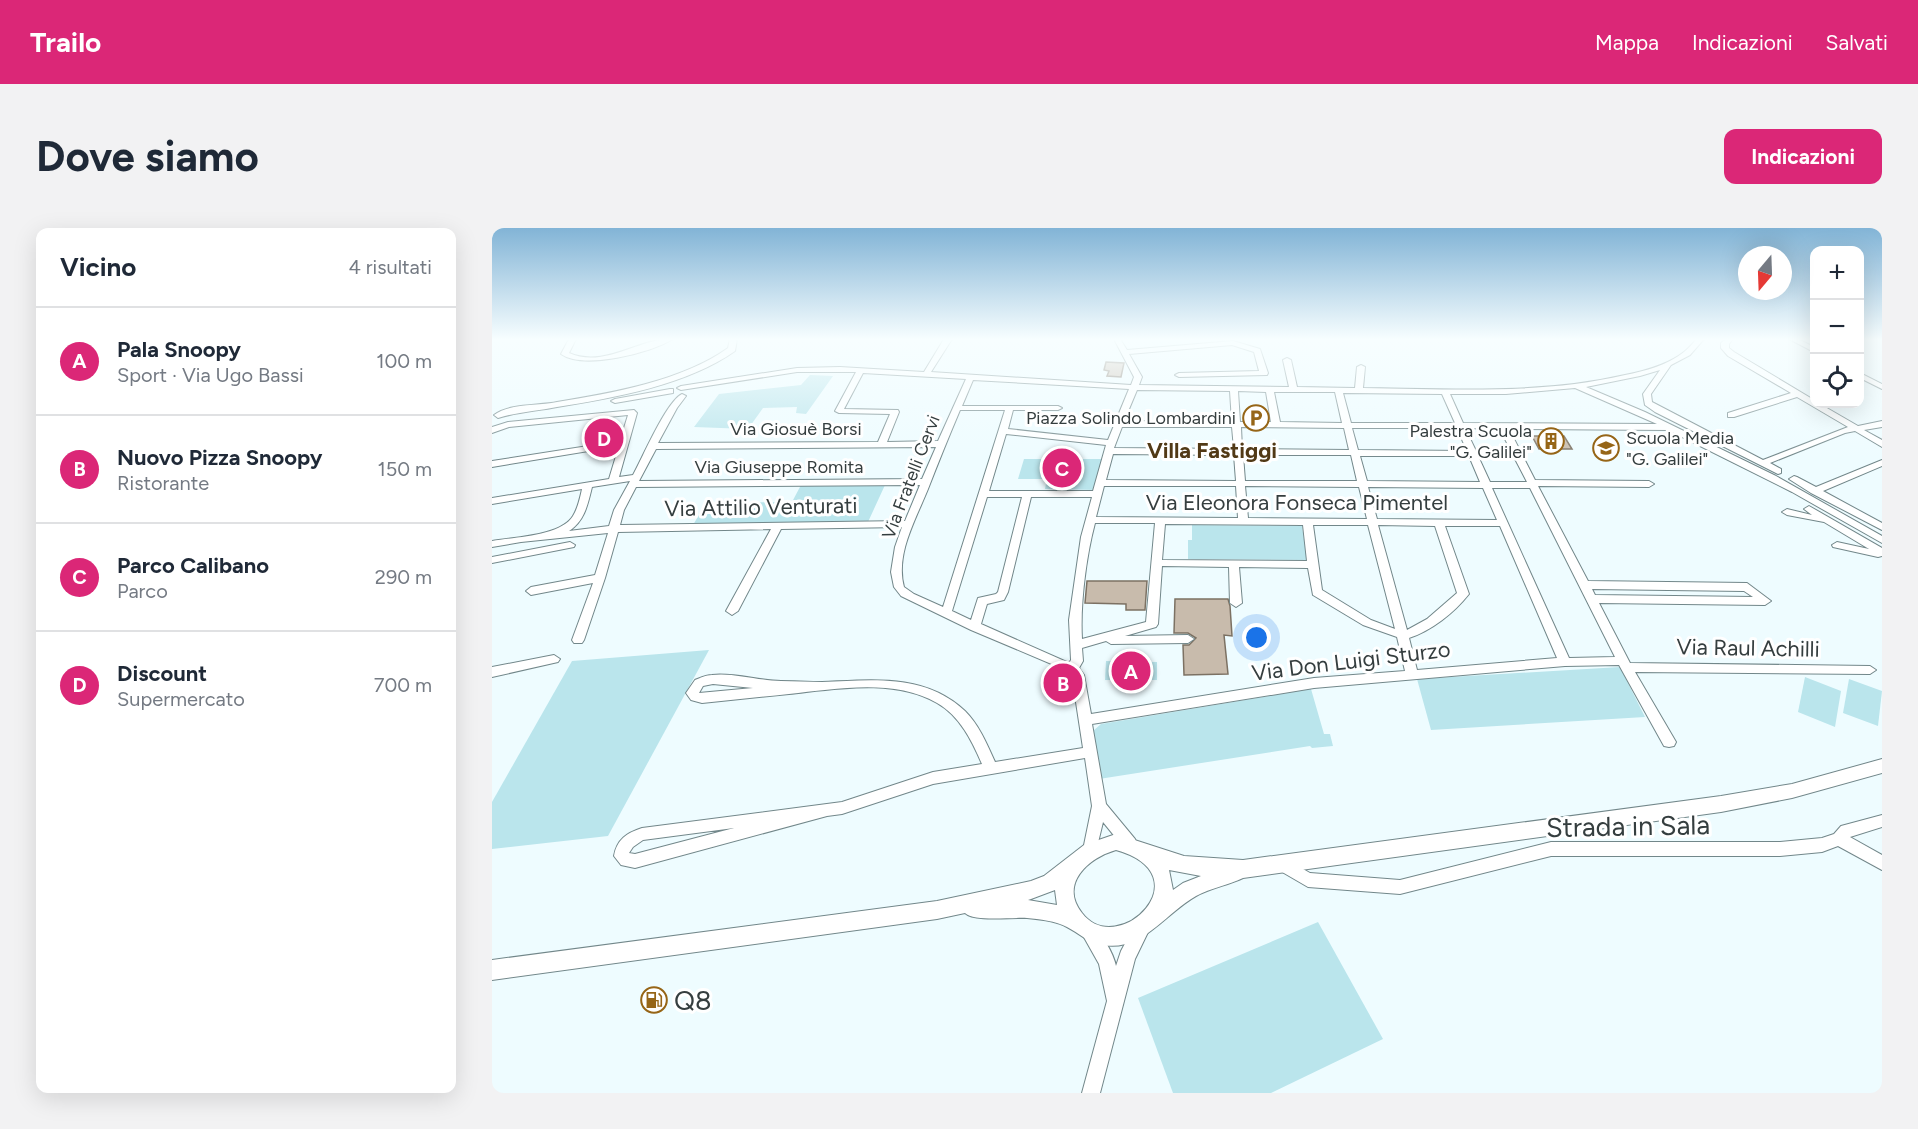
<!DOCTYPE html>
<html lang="it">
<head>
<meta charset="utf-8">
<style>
	:root { --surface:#fff; --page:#f2f2f3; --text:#1f2937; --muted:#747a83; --line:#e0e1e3; --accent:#db2777 }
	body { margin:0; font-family:Figtree,sans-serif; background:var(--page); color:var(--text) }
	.controls { position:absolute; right:18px; top:18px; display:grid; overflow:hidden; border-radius:12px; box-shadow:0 6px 24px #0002 }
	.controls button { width:54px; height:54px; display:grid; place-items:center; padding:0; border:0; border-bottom:2px solid var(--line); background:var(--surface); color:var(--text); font:30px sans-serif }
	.compass { position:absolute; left:1246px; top:18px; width:54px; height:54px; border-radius:50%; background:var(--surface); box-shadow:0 6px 24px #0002; rotate:199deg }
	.you { position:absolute; left:765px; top:410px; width:21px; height:21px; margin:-15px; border:4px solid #fff; border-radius:50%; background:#1a73e8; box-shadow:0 0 0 9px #1a73e833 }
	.badge { display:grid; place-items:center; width:39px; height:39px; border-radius:50%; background:var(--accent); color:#fff; font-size:20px; font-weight:700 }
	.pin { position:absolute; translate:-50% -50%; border:3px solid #fff; box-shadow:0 2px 6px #0006 }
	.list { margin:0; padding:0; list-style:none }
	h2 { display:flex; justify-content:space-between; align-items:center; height:78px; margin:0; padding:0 24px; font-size:26px }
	h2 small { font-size:20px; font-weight:400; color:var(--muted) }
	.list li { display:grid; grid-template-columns:39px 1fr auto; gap:18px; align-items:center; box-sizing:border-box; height:108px; padding:0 24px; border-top:2px solid var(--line) }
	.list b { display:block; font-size:22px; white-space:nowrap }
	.list p { margin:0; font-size:20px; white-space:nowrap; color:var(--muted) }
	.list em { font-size:20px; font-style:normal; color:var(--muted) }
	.icon { flex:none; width:33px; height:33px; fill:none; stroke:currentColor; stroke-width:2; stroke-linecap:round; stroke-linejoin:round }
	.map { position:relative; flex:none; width:1390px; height:865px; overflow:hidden; border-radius:12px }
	header { display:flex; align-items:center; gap:36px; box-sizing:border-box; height:84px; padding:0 30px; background:var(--accent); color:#fff }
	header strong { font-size:28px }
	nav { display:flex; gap:33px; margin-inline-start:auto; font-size:21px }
	.intro { display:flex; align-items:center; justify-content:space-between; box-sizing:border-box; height:144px; padding:0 36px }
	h1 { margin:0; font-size:42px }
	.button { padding:15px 27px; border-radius:12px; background:var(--accent); color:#fff; font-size:21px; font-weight:700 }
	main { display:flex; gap:36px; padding:0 36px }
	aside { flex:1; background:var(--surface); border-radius:12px; box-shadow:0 6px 24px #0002 }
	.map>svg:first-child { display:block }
	.green { fill:#bae5ec }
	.building { fill:#c8bbac; stroke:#7c7163; stroke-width:1.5 }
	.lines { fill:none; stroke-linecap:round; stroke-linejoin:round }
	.minor-casing { stroke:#72878a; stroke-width:2 }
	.major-casing { stroke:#72878a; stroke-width:2 }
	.minor { fill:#fff; fill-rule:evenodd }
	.major { fill:#fff; fill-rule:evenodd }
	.labels { text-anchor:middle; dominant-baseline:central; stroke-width:6; stroke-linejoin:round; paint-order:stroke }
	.far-poi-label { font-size:18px; fill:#353e3f; stroke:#fff; text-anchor:end }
	.far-street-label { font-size:18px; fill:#353e3f; stroke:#fff }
	.far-quarter-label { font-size:22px; font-weight:bold; fill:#513916; stroke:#fff }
	.street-label { font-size:22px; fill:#353e3f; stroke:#fff }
	.near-street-label { font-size:27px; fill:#353e3f; stroke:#fff }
	.near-poi-label { font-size:27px; fill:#353e3f; stroke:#fff; text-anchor:start }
</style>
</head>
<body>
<header>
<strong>Trailo</strong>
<nav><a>Mappa</a><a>Indicazioni</a><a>Salvati</a></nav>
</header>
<div class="intro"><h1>Dove siamo</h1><a class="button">Indicazioni</a></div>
<main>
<aside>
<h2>Vicino<small>4 risultati</small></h2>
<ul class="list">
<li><span class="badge">A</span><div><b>Pala Snoopy</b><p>Sport · Via Ugo Bassi</p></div><em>100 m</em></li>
<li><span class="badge">B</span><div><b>Nuovo Pizza Snoopy</b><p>Ristorante</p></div><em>150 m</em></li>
<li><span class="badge">C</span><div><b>Parco Calibano</b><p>Parco</p></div><em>290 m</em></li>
<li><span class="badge">D</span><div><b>Discount</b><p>Supermercato</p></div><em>700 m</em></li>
</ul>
</aside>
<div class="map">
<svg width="1390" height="865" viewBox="0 0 1390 865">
	<rect width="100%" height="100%" fill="#eefcff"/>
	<!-- green -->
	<g class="green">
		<path d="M318,147L341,148L314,186L304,185L305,179L271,180L256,201L202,199L227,166L309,157Z"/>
		<path d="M532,231H612L605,262L553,261L555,251H526Z"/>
		<path d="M309,257H393L376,294L201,297L214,275L300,274Z"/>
		<path d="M700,297L810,298L815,332L696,331V312H700Z"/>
		<path d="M217,422L116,608L0,621V574L80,433Z"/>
		<path d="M614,433L665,434V452H613Z"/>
		<path d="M1128,439L1153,489L939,502L925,451Z"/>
		<path d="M1313,449L1349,463L1343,499L1306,484Z"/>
		<path d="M1357,451L1390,463L1386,498L1351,485Z"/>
		<path d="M819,461L832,506H838L841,518L820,520L818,518L607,551L601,503L609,496Z"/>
		<path d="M826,694L891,811L779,865H681L646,770Z"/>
	</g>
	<!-- building -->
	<g class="building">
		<path d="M614,134L632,135L629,149L615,148L617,143L612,142Z"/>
		<path d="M1040,208H1072L1080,221H1047Z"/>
		<path d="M595,353H655L653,382H634V376L593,375Z"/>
		<path d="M683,371H736L738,378L740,408L732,407L736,446L692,447L691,417H697L704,410L696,405H682Z"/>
	</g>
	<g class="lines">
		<!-- minor casing -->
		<g class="minor-casing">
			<g id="minor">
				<path d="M77,111H84L77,125C113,141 148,109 181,111C159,125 91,142 69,126Z"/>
				<path d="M238,111H245L243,123C195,157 122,170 65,179C45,183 25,184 6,190L2,187C18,175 46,178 65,174C120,165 190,153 236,120Z"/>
				<path d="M452,111H460L439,144L639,157L642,149L622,111H628L635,122L741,113L768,121L776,145L775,147L687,149L683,147L687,145L767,143L762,124L740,117L637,126L650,149L647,157L797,159L791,132L795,130L799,132L805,159L863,160L865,139L869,137L873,139L871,160C958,161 1047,167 1133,147C1153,143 1176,137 1192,124C1197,120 1201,115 1205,111H1212L1198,127L1179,137L1159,166L1160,174L1271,232L1356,199L1305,169L1242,189H1236V185L1299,165L1236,128L1229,120V115L1234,111H1241L1237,116V120L1242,124L1322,172V176H1328L1366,198L1390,193V199L1372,202L1390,212V219L1363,203L1353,205L1278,235L1289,241V245L1286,246L1163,184L1153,177L1151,166L1168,142L1148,148L1094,159L1153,184L1284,248L1390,308V315L1300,264L1176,202L1017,201L1043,252L1157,253L1162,256L1157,259L1046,258L1096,353L1255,355L1279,373L1273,377L1107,375L1138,435L1378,438L1384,442L1378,446L1143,444L1184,514L1182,518L1177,519L1172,518L1127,437L1073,438L822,460L600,496L614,576L643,611L645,616L643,621L638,623L633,621L611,594L603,627L598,629L593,627L591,622L600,578L593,530L441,556L350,586L335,588L143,640L129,637L122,628C125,611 135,605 150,600L350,574L441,544L490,536C480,513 468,488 445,475C402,450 344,461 297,466C268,469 239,472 210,475L199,472L194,465L203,452C208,450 214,447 220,447C240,444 268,453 289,453C302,453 316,454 330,454C380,452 433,445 473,483C487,497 495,516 503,534L591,520L580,448L576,443L479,402L409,368L402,359L399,344L403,319L410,299L289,301L246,383L240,387L234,383L279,301L126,304L113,350L92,412L90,415H82L80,412L101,355L39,367L34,363L39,359L103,347L116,305L29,314L0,319V313C22,309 69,308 81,288C86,280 88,270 90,261L0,276V270L117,251L127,218L0,239V233L128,213L136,187L17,199L0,205V199L16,194L142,182L145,185L127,249L141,247C151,229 174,174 190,166L194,168L185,180L166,215L386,214L398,186L347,185L343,183L364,144H305L189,162L185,160L189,158L305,140L348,139L432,144ZM371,145L474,151L446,213L395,214L407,184L406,182L352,181ZM481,152L637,161L616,212L516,201L521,182H566L570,180L566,178H470ZM1083,160L1165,196L971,195L958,166H1014ZM645,162L738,163L740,194L632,193ZM746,163L774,164L779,194H748ZM782,164H843L850,195L788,194ZM851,165L950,166L963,195H859ZM468,182H513L451,379L422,366L412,359C403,326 424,291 436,261C446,235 457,208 468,182ZM630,199H740L742,221L622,220ZM749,199L852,200L857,222L750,221ZM860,200H965L975,223L866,222ZM973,200L1008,201L1019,223H984ZM514,206L614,217L601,263H497ZM444,219L430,251L147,253L164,221ZM621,226L742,227L744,253L614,252ZM751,227H859L865,253H753ZM868,228H977L988,254L875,253ZM986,228L1022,229L1035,254H998ZM138,253L122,282L117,298L77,303C93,293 96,275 100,259ZM428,257L413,293L128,297L132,282L144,259ZM612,258H744L746,290L604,289ZM753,258L867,259L875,291L756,290ZM876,259L991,260L1005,292L885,291ZM1000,260H1038L1123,429L1077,430ZM495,269H530L506,364L504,366L486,370L479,392L460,383ZM539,269H600L589,309L577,392L579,432L577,435L489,396L495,376L512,372L516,364ZM603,295H663L654,394L590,411C588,377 594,329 603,295ZM673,296L811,297L815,333L670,332ZM821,297H876L903,401L879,392L830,362ZM886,297L943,298L965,365L935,391L915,402ZM953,298H1008L1065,430L925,442L917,410C939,403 962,385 977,366ZM670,338L737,339L738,375L744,379L750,375L747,339L816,340L821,367L871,397L905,409L913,443L822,450L599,486L592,447L587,440L591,433L590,420L614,413L619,416L696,415L702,411L696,407L633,408L664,399L666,396ZM1100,361L1252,363L1261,369L1103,367ZM221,456L261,460L207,465L211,458ZM242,600L143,626L137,625L141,619L151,612Z"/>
				<path d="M1297,111H1306L1322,119V124Z"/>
				<path d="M1368,145L1390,156V161L1368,150Z"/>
				<path d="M178,161H181V165L123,175L119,173L123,171Z"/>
				<path d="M1390,232V238L1331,263L1390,295V302L1319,265L1297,251L1302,248L1305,249L1324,259Z"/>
				<path d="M1317,278L1390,320V328L1386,329L1341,319L1340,317L1345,314L1377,321L1332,294L1295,287L1290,284L1295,281L1320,287L1312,281Z"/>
				<path d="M78,314L83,317L82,319L0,335V329Z"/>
				<path d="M62,427L68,431L66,434L0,449V439Z"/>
				<path d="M1390,587V599L1358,609L1390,627V642L1346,618L1330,624L1288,628H1059L908,666L816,659L785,641L782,636L785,631L790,629L818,645L908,652L1059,614H1288L1330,610L1342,606L1349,598Z"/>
				<path d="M651,690L657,693L659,698L643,731L608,865H590L615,773L607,736L589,704L591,698L597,696C608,700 622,727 624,738L629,723L645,693Z"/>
			</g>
		</g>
		<!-- major casing -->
		<g class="major-casing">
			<path id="major" d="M1390,531V545L1300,570L1229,584L751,650C736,657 719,660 704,668C673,685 651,724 611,717C596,715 587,705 575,699C564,693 547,691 535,690C520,689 482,694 473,685L445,691L0,752V732L445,673L539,653L552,648L592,617L624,606L692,628L751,632L1229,568L1300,556ZM624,622C713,647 626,732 590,685C567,656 596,630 624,622ZM677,642L709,648L691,655L681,662ZM563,662L565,677L536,672L539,671Z"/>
		</g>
		<!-- minor -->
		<use href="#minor" class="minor"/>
		<!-- major -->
		<use href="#major" class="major"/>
	</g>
	<!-- sky -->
	<linearGradient id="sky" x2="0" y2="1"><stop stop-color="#82b4d6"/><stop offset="0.48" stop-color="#f7feff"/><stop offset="1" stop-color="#f7feff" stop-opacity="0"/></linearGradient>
	<rect width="1390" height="232" fill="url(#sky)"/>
	<!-- icons -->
	<defs>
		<g id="parking-ring" transform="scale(1.35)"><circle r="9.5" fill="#fff" stroke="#966517" stroke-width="1.5"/><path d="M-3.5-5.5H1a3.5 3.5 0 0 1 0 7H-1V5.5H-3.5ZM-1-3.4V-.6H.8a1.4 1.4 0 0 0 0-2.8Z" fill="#966517"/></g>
		<g id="building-ring" transform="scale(1.35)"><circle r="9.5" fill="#fff" stroke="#966517" stroke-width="1.5"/><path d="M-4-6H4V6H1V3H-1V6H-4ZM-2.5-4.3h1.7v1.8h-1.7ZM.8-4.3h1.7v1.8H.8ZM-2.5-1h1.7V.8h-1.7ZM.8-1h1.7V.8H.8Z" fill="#966517"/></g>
		<g id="school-ring" transform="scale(1.35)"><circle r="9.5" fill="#fff" stroke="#966517" stroke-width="1.5"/><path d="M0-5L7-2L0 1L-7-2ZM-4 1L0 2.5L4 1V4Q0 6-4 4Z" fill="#966517"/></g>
		<g id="fuel-ring" transform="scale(1.35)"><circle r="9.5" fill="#fff" stroke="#966517" stroke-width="1.5"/><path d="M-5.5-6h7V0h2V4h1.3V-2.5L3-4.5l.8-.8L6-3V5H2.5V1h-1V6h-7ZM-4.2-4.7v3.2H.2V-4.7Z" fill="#966517"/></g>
	</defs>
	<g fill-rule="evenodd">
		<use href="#parking-ring" x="764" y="190"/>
		<use href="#building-ring" x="1059" y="213"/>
		<use href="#school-ring" x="1114" y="220"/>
		<use href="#fuel-ring" x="162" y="772"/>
	</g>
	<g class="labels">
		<!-- far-poi labels -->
		<g class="far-poi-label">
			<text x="744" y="190">Piazza Solindo Lombardini</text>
			<text x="1040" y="203">Palestra Scuola<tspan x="1040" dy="21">"G. Galilei"</tspan></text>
			<text x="1134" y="210" text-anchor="start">Scuola Media<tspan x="1134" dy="21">"G. Galilei"</tspan></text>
		</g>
		<!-- far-street labels -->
		<g class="far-street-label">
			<text x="304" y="201">Via Giosuè Borsi</text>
			<text x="287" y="239">Via Giuseppe Romita</text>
			<text transform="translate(419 249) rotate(-69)">Via Fratelli Cervi</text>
		</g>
		<!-- far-quarter labels -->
		<g class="far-quarter-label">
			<text x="720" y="222">Villa Fastiggi</text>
		</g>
		<!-- street labels -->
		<g class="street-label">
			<text x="805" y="274">Via Eleonora Fonseca Pimentel</text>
			<text transform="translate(269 279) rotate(-1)">Via Attilio Venturati</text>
			<text transform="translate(1256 420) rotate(1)">Via Raul Achilli</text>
			<text transform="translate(859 433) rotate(-7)">Via Don Luigi Sturzo</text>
		</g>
		<!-- near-street labels -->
		<g class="near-street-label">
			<text transform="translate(1136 598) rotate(-1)">Strada in Sala</text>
		</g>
		<!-- near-poi labels -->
		<g class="near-poi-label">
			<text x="182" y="772">Q8</text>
		</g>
	</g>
</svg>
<div class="controls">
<button>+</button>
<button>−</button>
<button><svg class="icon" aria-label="locate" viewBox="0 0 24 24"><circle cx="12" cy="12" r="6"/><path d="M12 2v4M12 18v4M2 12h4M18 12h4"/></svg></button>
</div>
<svg class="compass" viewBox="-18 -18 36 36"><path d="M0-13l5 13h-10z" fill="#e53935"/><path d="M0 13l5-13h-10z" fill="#747a83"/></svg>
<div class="you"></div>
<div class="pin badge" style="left:639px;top:443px">A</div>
<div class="pin badge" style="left:571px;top:455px">B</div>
<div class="pin badge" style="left:570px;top:240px">C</div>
<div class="pin badge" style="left:112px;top:210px">D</div>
</div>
</main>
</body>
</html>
